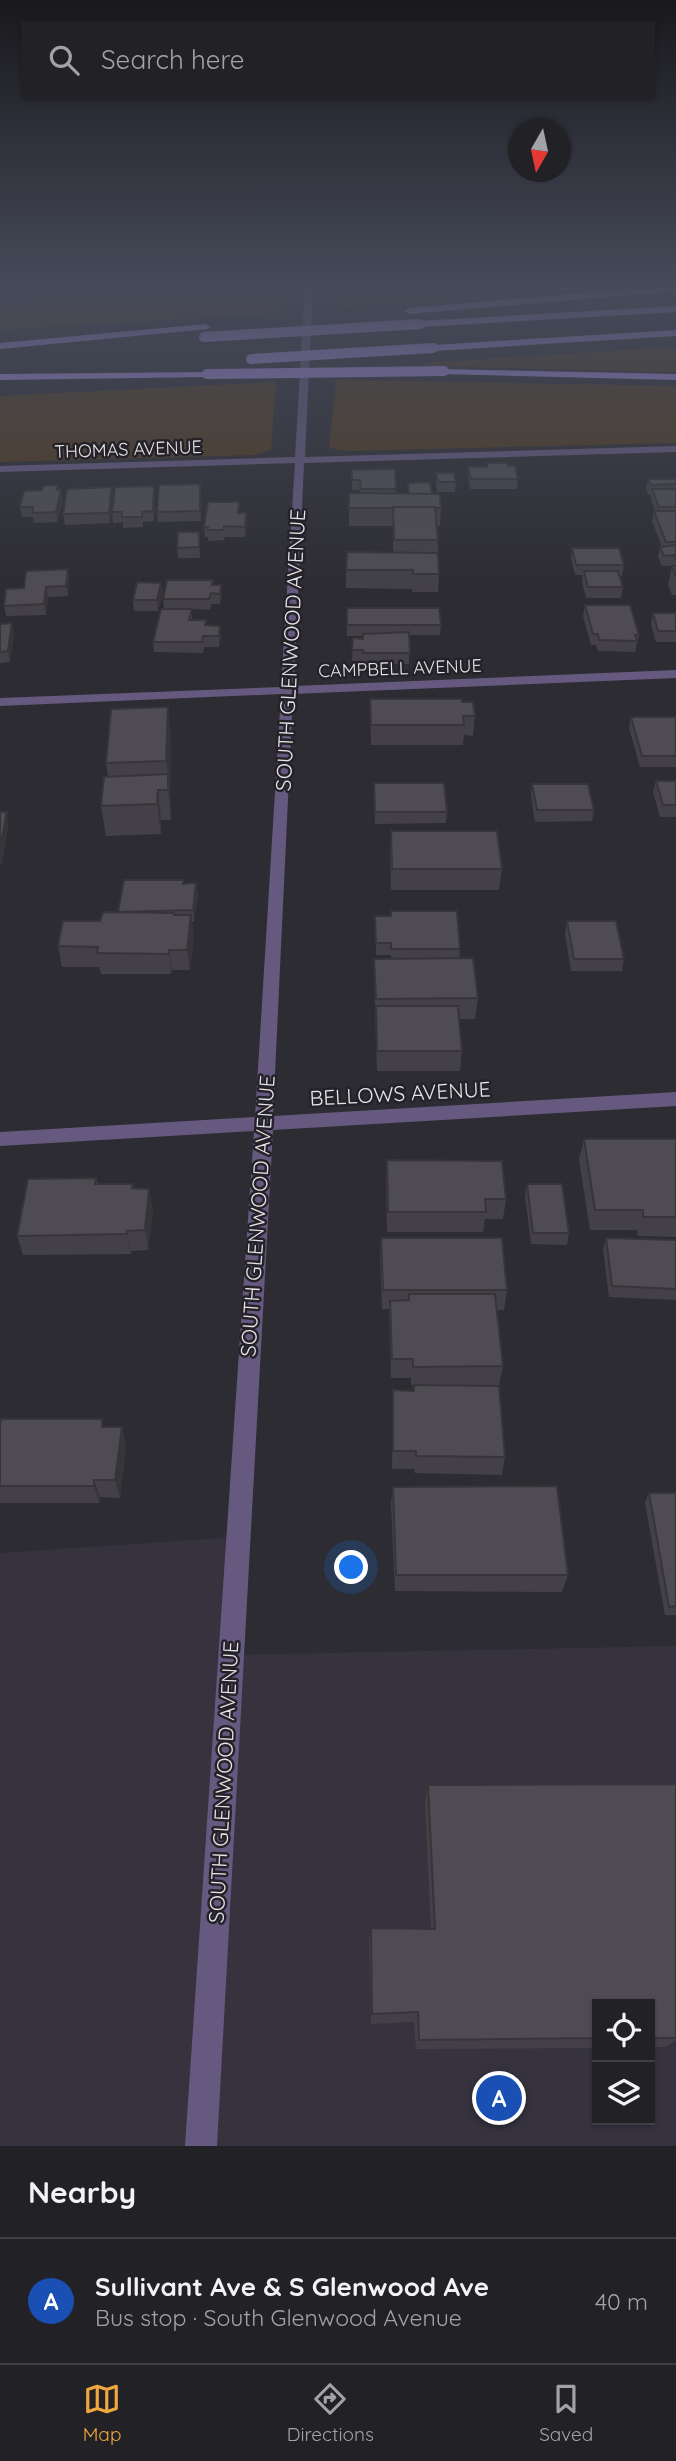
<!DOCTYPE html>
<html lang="en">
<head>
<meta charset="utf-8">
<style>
	:root { --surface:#222126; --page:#2a292e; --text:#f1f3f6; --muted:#a2a3a7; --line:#3f3e43; --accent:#efa73e }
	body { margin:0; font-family:Quicksand,sans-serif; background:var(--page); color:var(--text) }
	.controls { position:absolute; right:21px; bottom:21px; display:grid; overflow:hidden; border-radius:0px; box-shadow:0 2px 5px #0004 }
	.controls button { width:63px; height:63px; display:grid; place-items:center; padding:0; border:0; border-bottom:2px solid var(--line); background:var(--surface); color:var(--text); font:35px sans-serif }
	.compass { position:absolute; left:508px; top:119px; width:63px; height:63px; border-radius:50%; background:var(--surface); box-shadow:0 2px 5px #0004; rotate:189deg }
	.you { position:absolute; left:352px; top:1568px; width:24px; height:24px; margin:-18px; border:5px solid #fff; border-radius:50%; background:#1a73e8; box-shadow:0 0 0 10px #1a73e833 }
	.badge { display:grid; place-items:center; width:46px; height:46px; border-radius:50%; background:var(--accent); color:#fff; font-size:23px; font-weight:700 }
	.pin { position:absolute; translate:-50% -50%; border:4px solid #fff; box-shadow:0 2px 7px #0006 }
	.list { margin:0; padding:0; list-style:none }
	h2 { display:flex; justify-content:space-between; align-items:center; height:91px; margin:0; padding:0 28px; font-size:30px }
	h2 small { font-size:23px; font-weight:400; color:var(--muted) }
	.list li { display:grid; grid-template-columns:46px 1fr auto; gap:21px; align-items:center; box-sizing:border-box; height:126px; padding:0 28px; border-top:2px solid var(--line) }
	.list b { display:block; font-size:26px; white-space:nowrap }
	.list p { margin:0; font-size:23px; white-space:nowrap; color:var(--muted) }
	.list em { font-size:23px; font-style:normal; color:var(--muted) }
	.icon { flex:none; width:38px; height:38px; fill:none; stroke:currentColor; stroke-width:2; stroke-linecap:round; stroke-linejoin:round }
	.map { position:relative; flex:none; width:676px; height:2146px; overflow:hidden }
	.search { position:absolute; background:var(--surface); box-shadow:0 2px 5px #0004; left:21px; right:21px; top:21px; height:77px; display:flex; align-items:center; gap:18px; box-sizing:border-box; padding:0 24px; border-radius:0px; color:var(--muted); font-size:26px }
	.sheet { height:217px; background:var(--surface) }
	nav { display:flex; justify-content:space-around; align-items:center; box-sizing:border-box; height:98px; border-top:2px solid var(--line); background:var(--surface); font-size:19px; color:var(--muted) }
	nav a { display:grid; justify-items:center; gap:4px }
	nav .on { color:var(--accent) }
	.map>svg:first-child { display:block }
	.built { fill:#36333f; fill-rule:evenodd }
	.green { fill:#4f3a1f }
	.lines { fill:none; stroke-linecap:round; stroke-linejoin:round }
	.street { fill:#65597f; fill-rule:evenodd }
	.highway { fill:#b393f2; fill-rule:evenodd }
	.highway-bridge { stroke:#b393f2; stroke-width:10 }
	.wall { fill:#434147 }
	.shaded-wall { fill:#373539 }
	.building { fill:#4e4c52; stroke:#373539; stroke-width:2 }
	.labels { text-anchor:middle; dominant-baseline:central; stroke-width:5; stroke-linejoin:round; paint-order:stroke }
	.far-street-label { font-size:18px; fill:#e4e3e7; stroke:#242228 }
	.street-label { font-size:21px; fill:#e4e3e7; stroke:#242228 }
</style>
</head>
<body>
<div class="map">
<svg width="676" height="2146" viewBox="0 0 676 2146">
	<rect width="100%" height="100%" fill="#2d2c32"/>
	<!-- built -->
	<g class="built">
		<path d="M0,285H343L0,304Z"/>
		<path d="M237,1537L231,1655L676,1646V2146H0V1553ZM597,2004H650V2120H597Z"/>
	</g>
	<!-- green -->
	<g class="green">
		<path d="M635,285L338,308V286Z"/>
		<path d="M283,288V313L0,330V304Z"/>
		<path d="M676,347V372L425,366L423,363Z"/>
		<path d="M336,380L676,386V443L349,451L329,448Z"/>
		<path d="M276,382L271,450L255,455L0,462V396Z"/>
	</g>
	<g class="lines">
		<!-- street -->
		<path class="street" d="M305,285H313L305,457L676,446V452L304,463L294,686L676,670V678L293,694L273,1116L676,1092V1106L273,1130L217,2146H185L254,1131L0,1146V1132L255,1117L281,694L0,706V698L281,687L295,463L0,472V466L295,457Z"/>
		<!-- highway -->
		<g class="highway">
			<path d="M676,285V291L409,314L404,311L409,308Z"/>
			<path d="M676,306V312L420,327L415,324L420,321Z"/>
			<path d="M205,324L210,327L208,329L0,349V343Z"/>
			<path d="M676,330V336L433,351L428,348L433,345Z"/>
			<path d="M440,369L676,374V380L444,374L440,373Z"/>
			<path d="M211,372L212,374L207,377L0,380V374Z"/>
		</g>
		<!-- highway-bridge -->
		<g class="highway-bridge">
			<path d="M204,337L420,324"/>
			<path d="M251,359L433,348"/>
			<path d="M207,374L444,371"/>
		</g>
	</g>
	<!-- wall -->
	<g class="wall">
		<path d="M0,285H59L61,295L0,299Z"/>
		<path d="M175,285H208L176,287Z"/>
		<path d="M508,466L518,479L517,489H470L468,477V467Z"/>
		<path d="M395,469L396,494H408V483L432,494L441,508L440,526H437L439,574L438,592H412V589L346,588V570L393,553V526H349V493L360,494V490H352V470Z"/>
		<path d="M436,473L456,482L455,492H437L436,483Z"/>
		<path d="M648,479H676V595H672L668,585L672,566H662L658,557L660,547H662L652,521L654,511H655L651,499V495H649L646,489Z"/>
		<path d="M200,484L201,521L158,522L157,512Z"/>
		<path d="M58,485L63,499L57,522L34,523L33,517H22L20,507L42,490Z"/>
		<path d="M112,487L113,497L110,523L65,525L63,514Z"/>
		<path d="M155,496L154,521L143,522V527L123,528V522L113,523L112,512Z"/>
		<path d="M240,513H246L247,523L245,537H225L224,540L208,541V537H205L204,527Z"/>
		<path d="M199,532L200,558H178L177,548Z"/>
		<path d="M572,548L624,565L622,576H620L623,587L621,598H586L582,582L583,575H575L571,558Z"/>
		<path d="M68,569L69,579L68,596L48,597L46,615L6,616L4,606L24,588Z"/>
		<path d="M213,580V585L222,596L220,604H211L210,610L192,609V620H206V626L221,637L219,647H204L203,653L154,652L153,642L164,609L163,599Z"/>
		<path d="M161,583L163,593L158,611H134L133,600Z"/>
		<path d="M585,605L639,635L635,652L598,651L596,645H591L583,616Z"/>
		<path d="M347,608L441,625L440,635H409V664H363V661H352L353,638L363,639V636H347Z"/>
		<path d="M653,613L676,615V642H656L651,624Z"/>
		<path d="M0,624L14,634L10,662L0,663Z"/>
		<path d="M370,699L462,702L475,716L473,736L464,735L463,745H371Z"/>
		<path d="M631,717H676V767H640L629,728Z"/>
		<path d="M171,737L170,791L171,820H161V834L106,836L101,806L108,777L106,763Z"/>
		<path d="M656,781H676V817H660L653,792Z"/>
		<path d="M374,783L447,812L446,823L375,824Z"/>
		<path d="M532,784L594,810L592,821L535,822L531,796Z"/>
		<path d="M391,831L502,869L499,890H391L390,852Z"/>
		<path d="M184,883H196L198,895L194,922H192L194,936L190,970H172L171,974H101L99,967H62L58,946L118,912Z"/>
		<path d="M375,916L460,949L459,958L478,998L475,1019H459L462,1051L460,1071H377L374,979V959H391V955H376Z"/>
		<path d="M567,921L624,959L622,971H571L565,933Z"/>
		<path d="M584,1139H676V1237L638,1236L637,1230H590L579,1159Z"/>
		<path d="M387,1160L506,1199L503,1219H485L483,1232H387L386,1180Z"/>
		<path d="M96,1178L98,1184L134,1188L153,1209L148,1250L131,1251V1254L23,1255L17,1236Z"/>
		<path d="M527,1184L569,1233L567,1245L531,1244L525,1196Z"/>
		<path d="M381,1238L507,1290L504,1310H497L503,1366L499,1385H438L505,1457L502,1475L415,1473L414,1469H392L393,1390L413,1391L414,1385H411V1378H391L389,1309H382L380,1257Z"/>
		<path d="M606,1238L676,1240V1300L609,1297L603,1249Z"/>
		<path d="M0,1425L105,1427L126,1445L120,1498L100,1497L99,1503H0Z"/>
		<path d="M393,1487L568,1575L562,1592L395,1591L391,1504Z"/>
		<path d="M649,1493H676V1615H665L645,1503Z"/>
		<path d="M676,1784V2040L665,2047H650V2004H597V2048L416,2049L414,2022L371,2024L369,1941L371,1928L431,1929L425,1802L428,1785Z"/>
	</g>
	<!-- shaded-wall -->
	<g class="shaded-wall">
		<path d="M154,486L155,496L154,521L153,511Z"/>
		<path d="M112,487L113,497L110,523L109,513Z"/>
		<path d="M61,489L63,499L57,522L56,512Z"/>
		<path d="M246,513L247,523L245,537V527Z"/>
		<path d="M68,569L69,579L68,596L66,586Z"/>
		<path d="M161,583L163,593L158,611L157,600Z"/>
		<path d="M221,585L222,596L220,604V594Z"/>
		<path d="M46,587L48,597L46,615L44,604Z"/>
		<path d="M12,623L14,634L10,662L8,651Z"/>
		<path d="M220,626L221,637L219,647V636Z"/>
		<path d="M168,707L171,737L170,791L166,761Z"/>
		<path d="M168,774L171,804V820L168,790Z"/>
		<path d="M158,790L161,820V834L157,804Z"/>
		<path d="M7,812L9,824L1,868L0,862V849Z"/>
		<path d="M196,883L198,895L194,922L193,910Z"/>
		<path d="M191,915L194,936L190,970L187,950Z"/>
		<path d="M169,950L172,970L171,974L169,954Z"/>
		<path d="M149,1189L153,1209L148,1250L145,1230Z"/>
		<path d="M127,1231L131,1251V1254L127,1234Z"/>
		<path d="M122,1427L126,1445L120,1498L115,1480Z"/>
		<path d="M94,1480L100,1497L99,1503L94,1486Z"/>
	</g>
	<!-- building -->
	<g class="building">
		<path d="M487,463H507L508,466H515L518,479H471L468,467H487Z"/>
		<path d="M395,469L396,489H361L360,480H352V470Z"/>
		<path d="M436,473H454L456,482H438Z"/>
		<path d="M648,479H676V484L651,485Z"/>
		<path d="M430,482L432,494H409L408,483Z"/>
		<path d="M200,484V511L157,512L159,485Z"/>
		<path d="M58,485L57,490L61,489L56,512L32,513L33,507H20L24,491L42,490L43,486Z"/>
		<path d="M154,486L153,511L142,512V517H122V512H112L115,487Z"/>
		<path d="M112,487L109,513L63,514L67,489Z"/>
		<path d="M652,489H676V507H659Z"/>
		<path d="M349,493L440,494L441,508H436L435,507H393L394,508H349Z"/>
		<path d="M208,502H239L238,513H246L245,527L224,526L223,530H208V527H204Z"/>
		<path d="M393,507H435L438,540H394Z"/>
		<path d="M654,511H676V542H666Z"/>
		<path d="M178,532H199V547L177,548Z"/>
		<path d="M676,545V561L674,555L664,556L660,547Z"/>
		<path d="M572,548H619L624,565H576Z"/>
		<path d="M347,552L438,553L439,574H413V570H346Z"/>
		<path d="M672,566H676V577Z"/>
		<path d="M68,569L66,586L46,587L44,604L4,606L6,589L24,588L26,571Z"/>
		<path d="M584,571H618L623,587H588Z"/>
		<path d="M167,580H213L212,585H221L220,594L211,593L209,599H163Z"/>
		<path d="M137,582L161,583L157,600H133Z"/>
		<path d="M585,605H630L639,635H635L637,641L599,640L598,634H593Z"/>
		<path d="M347,608H439L441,625H347Z"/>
		<path d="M161,609H192L189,620H206L205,625L220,626L219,636H203L202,642H153Z"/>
		<path d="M653,613H676V631H658Z"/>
		<path d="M12,623L8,651L0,652V624Z"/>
		<path d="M409,632L410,653H363V650H352L353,638L363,639V634Z"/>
		<path d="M370,699H462V702H473L475,716H463L464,725H371Z"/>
		<path d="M168,707L166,761L106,763L111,709Z"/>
		<path d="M631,717H676V756H642Z"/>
		<path d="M168,774V790H158L157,804L101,806L104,777Z"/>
		<path d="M656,781H676V805H663Z"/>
		<path d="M374,783H444L447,812H375Z"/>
		<path d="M532,784H588L594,810H537Z"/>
		<path d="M0,812H7L0,849Z"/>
		<path d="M391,831H497L502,869H392Z"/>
		<path d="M124,880H183V884L196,883L193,910L118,912Z"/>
		<path d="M391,911H457L460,949H391V943H376L375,916H391Z"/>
		<path d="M103,912L174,913V915H191L187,950H169V954L97,953L98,947L58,946L63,921H100Z"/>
		<path d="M567,921H616L624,959H574Z"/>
		<path d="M473,958L478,998L376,999L374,959Z"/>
		<path d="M376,1006H458L462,1051H377Z"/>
		<path d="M584,1139H676V1217H643V1210H595Z"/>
		<path d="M387,1160L502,1161L506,1199H485L486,1212H388Z"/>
		<path d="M96,1178L95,1184H133L132,1188L149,1189L145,1230L127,1231V1234L17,1236L28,1179Z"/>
		<path d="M527,1184H562L569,1233H533Z"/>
		<path d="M381,1238H502L507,1290H383Z"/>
		<path d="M606,1238L676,1240V1289L612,1286Z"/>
		<path d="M409,1294H495L503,1366L413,1367V1359H392L390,1301L409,1300Z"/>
		<path d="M414,1385L499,1386L505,1457L416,1456V1451H393V1390L414,1391Z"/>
		<path d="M1,1419H102V1427H122L115,1480H94V1486H0V1425Z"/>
		<path d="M557,1486L568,1575H396L393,1487Z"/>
		<path d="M649,1493H676V1606L669,1607Z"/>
		<path d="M676,1784V2038H650V2004H597V2038L419,2040L418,2012L372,2014L371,1928L435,1929L428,1785Z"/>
	</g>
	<!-- sky -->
	<linearGradient id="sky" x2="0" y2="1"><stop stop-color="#19181c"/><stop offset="0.49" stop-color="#464b5a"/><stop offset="1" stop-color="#464b5a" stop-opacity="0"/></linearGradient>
	<rect width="676" height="586" fill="url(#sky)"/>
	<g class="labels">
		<!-- far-street labels -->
		<g class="far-street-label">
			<text transform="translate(128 449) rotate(-2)">THOMAS AVENUE</text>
			<text transform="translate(400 668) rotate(-2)">CAMPBELL AVENUE</text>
		</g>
		<!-- street labels -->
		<g class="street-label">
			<text transform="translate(290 650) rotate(-87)">SOUTH GLENWOOD AVENUE</text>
			<text transform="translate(400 1093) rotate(-3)">BELLOWS AVENUE</text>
			<text transform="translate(257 1216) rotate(-86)">SOUTH GLENWOOD AVENUE</text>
			<text transform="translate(223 1782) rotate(-87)">SOUTH GLENWOOD AVENUE</text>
		</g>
	</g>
</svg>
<div class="controls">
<button><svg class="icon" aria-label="locate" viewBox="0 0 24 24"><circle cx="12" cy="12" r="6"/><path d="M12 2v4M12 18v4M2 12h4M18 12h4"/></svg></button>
<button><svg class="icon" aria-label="layers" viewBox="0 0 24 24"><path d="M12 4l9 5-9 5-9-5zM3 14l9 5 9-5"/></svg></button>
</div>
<svg class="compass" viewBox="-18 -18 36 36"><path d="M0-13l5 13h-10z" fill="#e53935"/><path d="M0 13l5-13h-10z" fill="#a2a3a7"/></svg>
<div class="you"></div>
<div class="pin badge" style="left:499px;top:2098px;background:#1a4fb4">A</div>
<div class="search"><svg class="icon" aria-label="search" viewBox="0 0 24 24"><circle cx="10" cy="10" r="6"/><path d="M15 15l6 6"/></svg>Search here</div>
</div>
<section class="sheet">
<h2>Nearby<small></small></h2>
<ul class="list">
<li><span class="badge" style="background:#1a4fb4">A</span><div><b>Sullivant Ave &amp; S Glenwood Ave</b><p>Bus stop · South Glenwood Avenue</p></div><em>40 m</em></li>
</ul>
</section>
<nav>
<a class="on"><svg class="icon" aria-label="map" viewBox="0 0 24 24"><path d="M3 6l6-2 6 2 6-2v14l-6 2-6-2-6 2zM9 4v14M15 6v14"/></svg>Map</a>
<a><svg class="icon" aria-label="directions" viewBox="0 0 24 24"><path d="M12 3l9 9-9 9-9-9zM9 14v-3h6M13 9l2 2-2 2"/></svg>Directions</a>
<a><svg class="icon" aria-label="saved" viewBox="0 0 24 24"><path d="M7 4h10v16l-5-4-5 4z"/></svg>Saved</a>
</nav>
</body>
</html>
